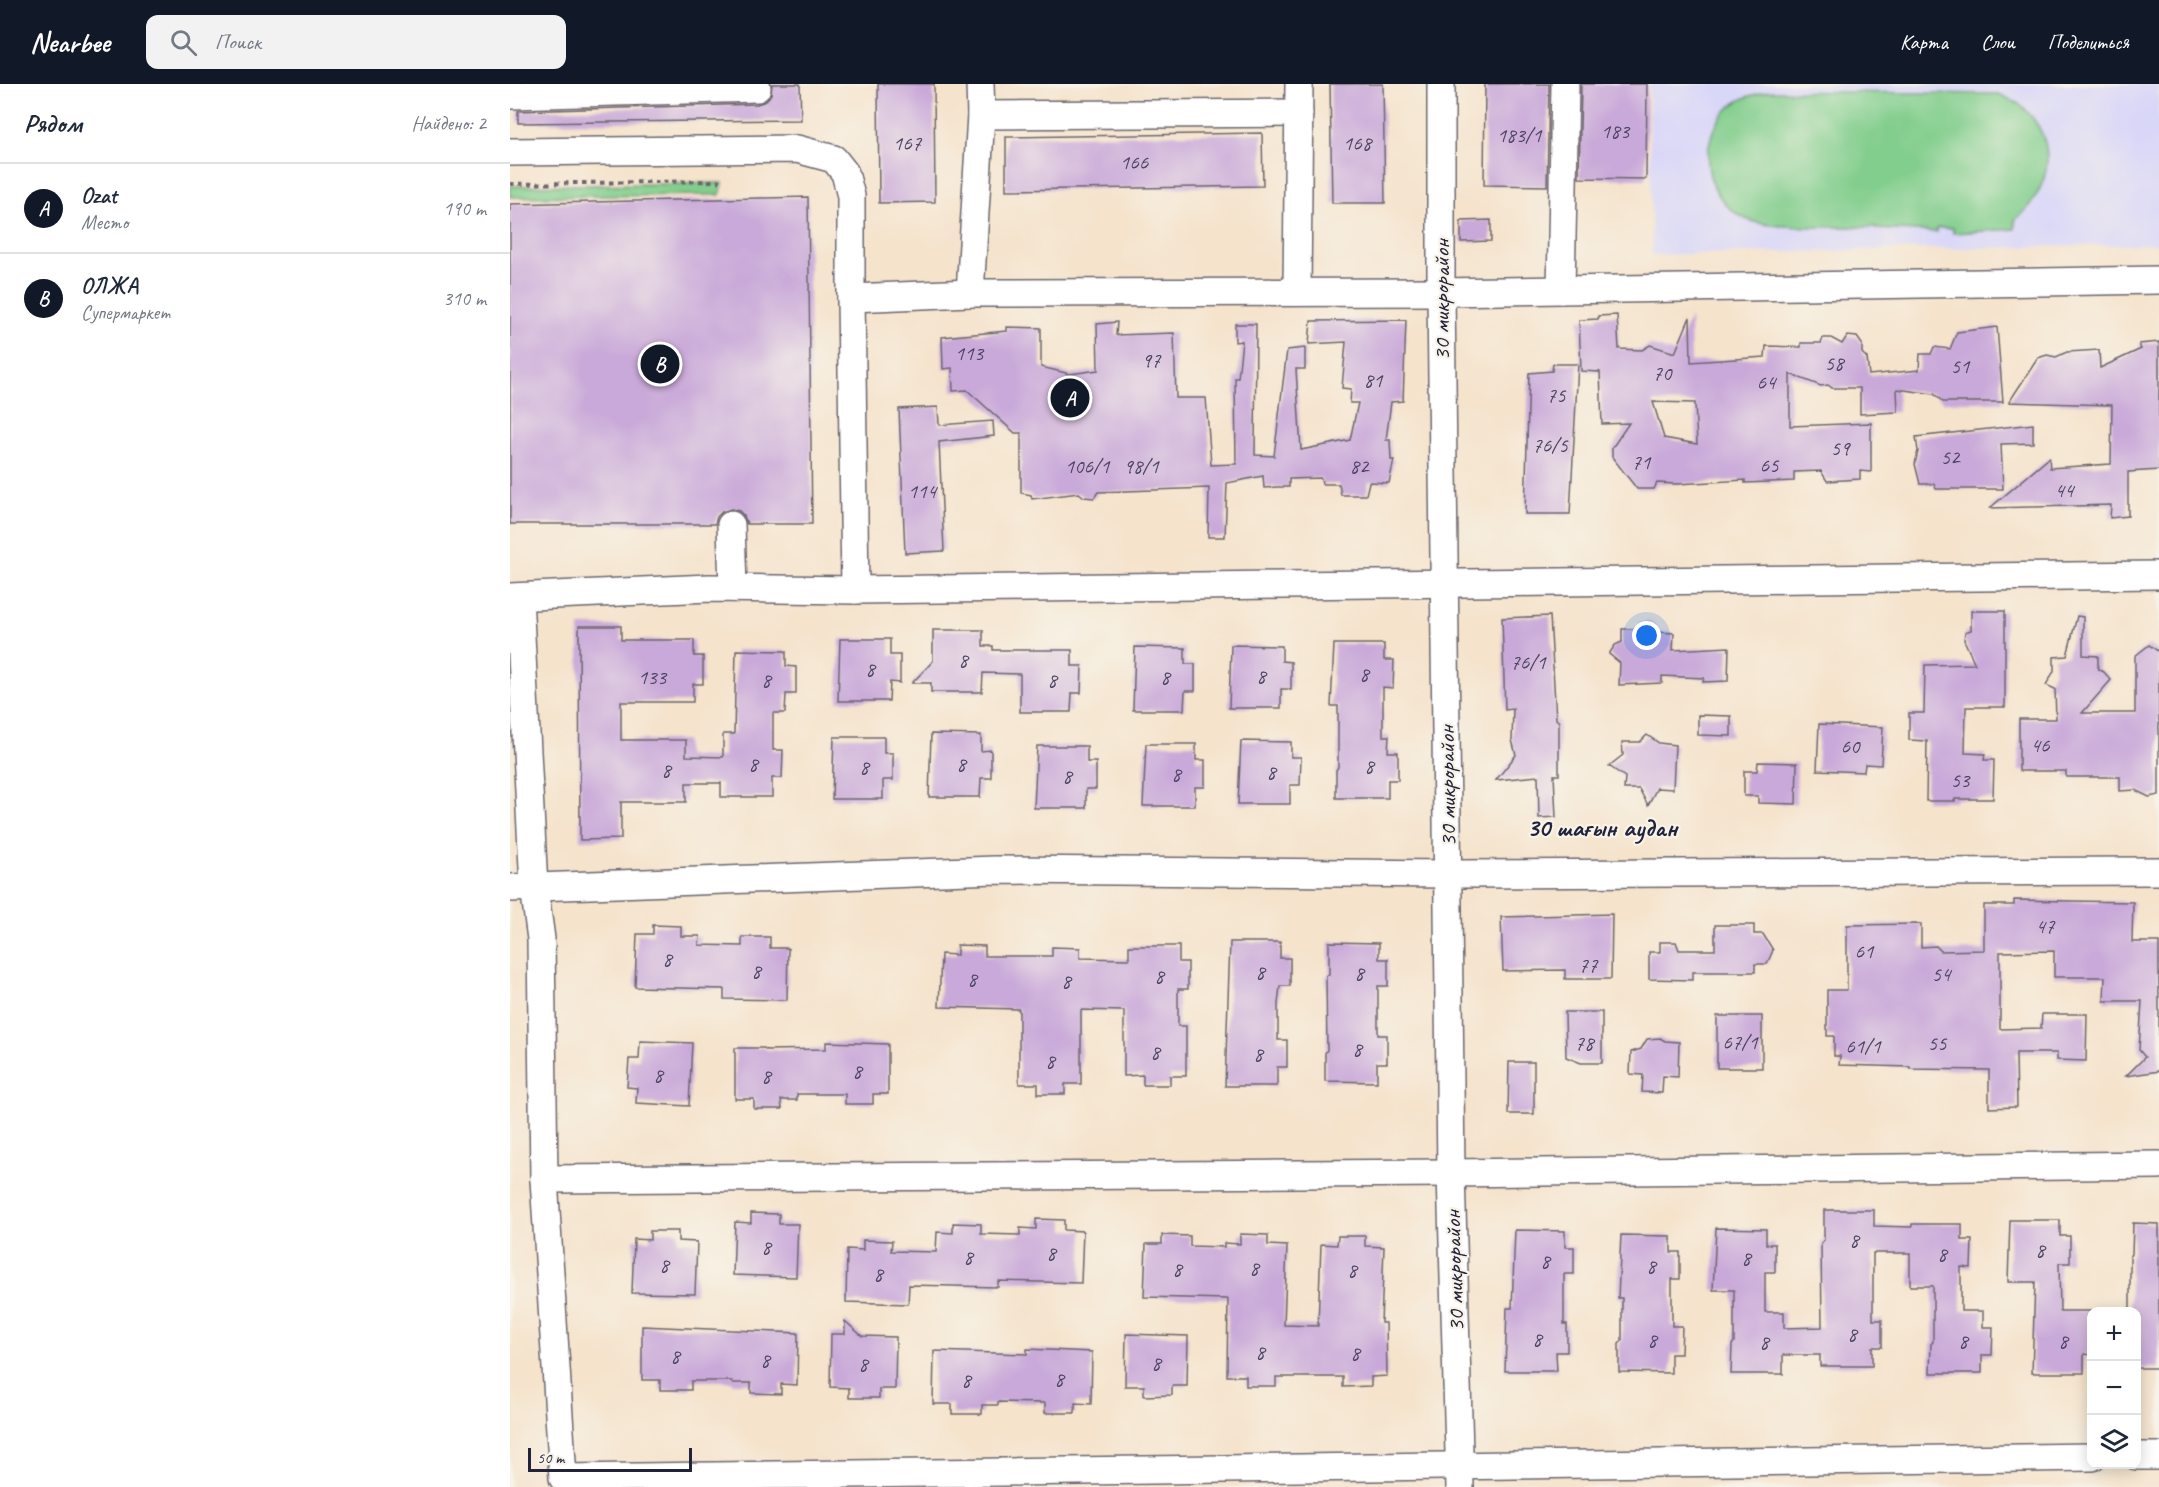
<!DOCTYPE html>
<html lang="ru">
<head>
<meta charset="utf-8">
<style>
	:root { --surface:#fff; --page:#f2f2f3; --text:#1f2937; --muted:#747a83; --line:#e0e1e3; --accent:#111827 }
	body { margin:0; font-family:Caveat,sans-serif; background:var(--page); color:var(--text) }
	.controls { position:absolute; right:18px; bottom:18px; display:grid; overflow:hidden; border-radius:12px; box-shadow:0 3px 15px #0003 }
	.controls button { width:54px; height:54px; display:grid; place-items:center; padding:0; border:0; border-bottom:2px solid var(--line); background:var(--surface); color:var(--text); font:30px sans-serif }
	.scale { position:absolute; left:18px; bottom:15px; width:164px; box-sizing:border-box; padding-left:6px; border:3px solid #22223b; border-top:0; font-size:16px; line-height:21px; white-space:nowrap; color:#22223b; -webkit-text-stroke:4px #f7f3e8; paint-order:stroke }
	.you { position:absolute; left:1137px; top:552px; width:21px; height:21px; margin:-15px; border:4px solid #fff; border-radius:50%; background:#1a73e8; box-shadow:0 0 0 9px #1a73e833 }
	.badge { display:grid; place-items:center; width:39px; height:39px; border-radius:50%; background:var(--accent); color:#fff; font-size:20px; font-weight:700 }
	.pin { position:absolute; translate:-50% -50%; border:3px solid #fff; box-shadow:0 2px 6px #0006 }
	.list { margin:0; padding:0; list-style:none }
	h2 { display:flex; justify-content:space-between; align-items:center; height:78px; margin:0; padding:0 24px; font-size:26px }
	h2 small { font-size:20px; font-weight:400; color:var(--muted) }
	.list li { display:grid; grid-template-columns:39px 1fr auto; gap:18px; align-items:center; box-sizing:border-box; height:90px; padding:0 24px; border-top:2px solid var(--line) }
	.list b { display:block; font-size:22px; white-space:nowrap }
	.list p { margin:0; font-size:20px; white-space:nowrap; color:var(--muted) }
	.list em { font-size:20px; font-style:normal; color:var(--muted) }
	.icon { flex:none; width:33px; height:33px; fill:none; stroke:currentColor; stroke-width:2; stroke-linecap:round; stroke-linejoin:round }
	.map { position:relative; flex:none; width:1649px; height:1403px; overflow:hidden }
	header { display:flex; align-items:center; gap:36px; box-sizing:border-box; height:84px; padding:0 30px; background:var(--accent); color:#fff }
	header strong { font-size:28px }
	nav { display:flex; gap:33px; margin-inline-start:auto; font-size:21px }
	.search { width:420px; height:54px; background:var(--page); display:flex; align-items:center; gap:15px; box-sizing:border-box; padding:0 21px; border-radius:12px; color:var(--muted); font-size:22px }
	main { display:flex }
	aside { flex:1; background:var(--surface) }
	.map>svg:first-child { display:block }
	.built { fill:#d9d7f8 }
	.green { fill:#82ce8d; stroke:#527864; stroke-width:1.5 }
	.building { fill:#c9a9d9; fill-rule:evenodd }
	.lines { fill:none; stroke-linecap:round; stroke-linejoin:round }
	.minor-casing { stroke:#6c666e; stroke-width:30 }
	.path { stroke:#6c666e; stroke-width:4; stroke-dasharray:4.5 4.5; stroke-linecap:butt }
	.minor { stroke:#fff; stroke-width:27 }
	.labels { text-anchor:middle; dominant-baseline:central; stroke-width:4.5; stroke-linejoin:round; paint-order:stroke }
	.number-label { font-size:21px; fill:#4c4462 }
	.street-label { font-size:24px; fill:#22223b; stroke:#f7f3e8 }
	.neighbourhood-label { font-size:26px; font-weight:bold; fill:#22223b; stroke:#f7f3e8 }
</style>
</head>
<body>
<header>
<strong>Nearbee</strong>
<div class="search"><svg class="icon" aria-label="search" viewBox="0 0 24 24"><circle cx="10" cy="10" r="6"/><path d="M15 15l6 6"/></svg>Поиск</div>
<nav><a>Карта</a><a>Слои</a><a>Поделиться</a></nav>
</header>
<main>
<aside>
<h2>Рядом<small>Найдено: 2</small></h2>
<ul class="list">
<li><span class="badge">A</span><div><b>Ozat</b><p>Место</p></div><em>190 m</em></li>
<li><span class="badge">B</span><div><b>ОЛЖА</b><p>Супермаркет</p></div><em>310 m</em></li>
</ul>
</aside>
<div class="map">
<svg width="1649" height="1403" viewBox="0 0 1649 1403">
	<rect width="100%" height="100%" fill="#f7f3e8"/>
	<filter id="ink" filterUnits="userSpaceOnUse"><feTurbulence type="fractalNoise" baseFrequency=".0167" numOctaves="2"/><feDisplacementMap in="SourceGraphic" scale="12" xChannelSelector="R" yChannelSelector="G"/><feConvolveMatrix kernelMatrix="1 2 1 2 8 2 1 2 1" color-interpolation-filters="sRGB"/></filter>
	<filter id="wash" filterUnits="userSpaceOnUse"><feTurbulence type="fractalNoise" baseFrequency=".008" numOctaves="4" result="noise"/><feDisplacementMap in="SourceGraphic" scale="24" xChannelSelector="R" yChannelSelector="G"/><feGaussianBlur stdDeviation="1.35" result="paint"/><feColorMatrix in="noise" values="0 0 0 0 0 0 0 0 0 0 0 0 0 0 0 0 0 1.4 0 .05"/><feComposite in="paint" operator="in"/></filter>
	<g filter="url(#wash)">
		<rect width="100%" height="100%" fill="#f5e3cc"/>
		<!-- built -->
		<path class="built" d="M1139,0H1649V160L1142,171Z"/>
		<!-- green -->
		<g class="green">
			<path d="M1258,7L1489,10C1496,14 1504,17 1510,21C1550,54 1543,105 1505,136V145L1443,149V144H1427V148L1366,145V143C1335,142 1258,147 1234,134C1193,113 1186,58 1217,26C1228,14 1243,11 1258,7Z"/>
			<path d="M213,99L210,111L0,113V102Z"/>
		</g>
		<g id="blocks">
			<!-- building -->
			<g class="building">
				<path d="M262,0H290L291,36L8,39V27L247,20L256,17L261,10Z"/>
				<path d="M368,0H424L425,118L369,119Z"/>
				<path d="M820,0H873L875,119H822Z"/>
				<path d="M975,0H1039L1037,102L974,101Z"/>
				<path d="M1071,0H1137L1136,95L1069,94Z"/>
				<path d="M752,49L753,102L496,106V53Z"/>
				<path d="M298,113L302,440H237L234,432L229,427L221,425L212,428L207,433L205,440H0V120Z"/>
				<path d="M981,136V157L951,158V137Z"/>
				<path d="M1107,231L1109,265L1132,266L1140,261L1165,269L1180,233L1181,278L1255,273L1256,262L1291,263V259H1311L1313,254H1321L1332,260L1337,252L1347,253L1352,260V269L1357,274L1359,291L1409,286L1410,270H1421L1424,263L1440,265L1447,248L1487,243L1493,318H1433L1424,310L1387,305L1388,328L1350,330V304H1322L1318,301L1311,302L1280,290V342L1361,339V388L1350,387V395L1317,397L1311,387L1284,388V397L1235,399V396L1167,400L1147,399L1144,405H1127L1102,373V364L1119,339L1092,340L1090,288L1071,287L1069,236L1088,235V232ZM1143,318L1185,319L1187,360L1154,354Z"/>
				<path d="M896,236L893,317L881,318L876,356H880L881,376H884L879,399L859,398L856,411H831L829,400H812L811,394L779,395V403H767L754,404L753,392L717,399L715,453H698L699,404L588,408L584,414L574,413L569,409L522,415L521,411L511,409V349H505L457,306L443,307L442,284L433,285L432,253L497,247V243L531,244V283L560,290L588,286L587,240L607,238L606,251L664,249L666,314H696L701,381L726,380L725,294H728L732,257L725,258V240H746L745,371L764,372L777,266L795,264V285H786L791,366L840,356L848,319H840L841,305L832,304L836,258L799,260L801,237Z"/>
				<path d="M1649,258V386L1618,388V432L1600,434L1601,421L1480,424L1539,374L1540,384L1601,380L1602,321L1499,318L1528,274L1537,271L1546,273L1557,268L1589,266L1590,284L1631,265L1629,260Z"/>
				<path d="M1043,280H1068L1060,430H1015L1019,289L1042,287Z"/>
				<path d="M428,323L429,341L483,337L484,352L429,358L434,467L395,469L389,325Z"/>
				<path d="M1523,340V359L1491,360L1493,405H1426L1424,400H1410L1405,380L1408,367L1406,353Z"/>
				<path d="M1461,527H1495V623H1456L1455,669L1475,670L1474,676H1484L1483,715H1445V717H1416L1417,657L1399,656V629H1414L1415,581L1465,580L1454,556L1455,548L1461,546Z"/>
				<path d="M1040,532L1046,635L1049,638V691H1044L1046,733L1029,734L1028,692L986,696L1006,671L1002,656L1003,625L995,626L992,534Z"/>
				<path d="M1567,532L1573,533V571L1588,572V585L1594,588L1601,596L1572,629H1625V572L1639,561L1649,568V711L1639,713L1625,706L1610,707V693H1556V687H1509V635H1546L1545,605L1536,601L1544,587V573L1557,572Z"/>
				<path d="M1139,538L1145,542L1148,548L1164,549L1163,566L1219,563L1218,597L1193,598L1194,594L1152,592V599L1109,601L1110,579L1099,570L1105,561L1112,558V545H1127L1131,539Z"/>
				<path d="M69,542H111V556H184V572H193V600H183V618H111V656H176V672L213,673V650H224L226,566L276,567V582L286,583V610H276L275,629H263V666H273L272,694H262V713H211V699H176V718H111V755L70,756Z"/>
				<path d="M423,546H473V562H483V566H562V582H572L571,609H562L561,628H510V590L473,589L472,608H421V599H402L423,577Z"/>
				<path d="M330,555H380V571H390V599L380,598L379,617H328Z"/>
				<path d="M824,560H874V576H884L883,604L873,603V652H879L878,668H888V696H878V714H826V686L828,683V622H821Z"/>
				<path d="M721,561L772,562V577L781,578V605H771V624H719Z"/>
				<path d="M625,563L675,564V580H685V607H675L674,626H623Z"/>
				<path d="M1188,631L1221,632V652L1188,651Z"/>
				<path d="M1309,640L1373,643L1371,681L1355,680L1354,688L1307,686Z"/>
				<path d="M421,650L471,651V667L481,666V694H471L470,713H419Z"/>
				<path d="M1137,651L1149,659L1165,661L1163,705L1147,704L1138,721L1129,705H1114L1115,693L1099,682L1113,671L1112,658H1130Z"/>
				<path d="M324,653H374V669H383V696H373V715H322Z"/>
				<path d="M731,657L781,658V673H791L790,701H780V720H728Z"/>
				<path d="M636,660H686V676H695V703H685V722H633Z"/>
				<path d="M527,662H577V678H586V705H576V724H524Z"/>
				<path d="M1248,678L1287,679L1286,720L1248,719V712H1234V687H1247Z"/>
				<path d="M1504,816L1623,818L1622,858H1649V987L1616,992L1635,973L1629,966L1632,917H1594L1595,893H1544V867L1490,868V945L1531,944L1532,930H1577L1576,977L1547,976V969H1506L1507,1023L1479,1024V986L1400,985V983L1329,981L1330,972H1324V952H1317V906H1337V841L1411,840V863L1426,862L1431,867L1474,866V821H1504Z"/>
				<path d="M1102,830L1101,895H1055V886L993,887L991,833Z"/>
				<path d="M143,841L171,842V852H190L189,861L232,862V853H260V864H278L277,916L214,915V905L125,903L127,850H143Z"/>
				<path d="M1205,841H1244V850H1253L1263,866L1257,880H1245V888H1183V896L1139,895V868H1150V858H1166L1169,866H1205Z"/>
				<path d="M720,858H770V874H780V902H770L768,920V956H777V983H767V1002H715Z"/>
				<path d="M819,858L869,859V875H878V902H868V951H877V979H867V998L815,997V969L817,966L816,892L819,890Z"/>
				<path d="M447,861L475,862V872H542V863L570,864V874L619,875V862H669V878H678V905H668V942H676V992H660V1001H633V991L614,992V927L571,926V1000H555V1010H528V1000H509V925L429,923L431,870L447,871Z"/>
				<path d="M1055,928H1092V979H1071L1056,973Z"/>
				<rect x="1207" y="932" width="45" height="52"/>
				<path d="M1150,954L1155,957L1169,958L1168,993L1153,992L1152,1009L1132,1008L1133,991L1120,990L1121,968L1131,965L1137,955Z"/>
				<path d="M130,957L182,959L179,1022L126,1019L127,1004L117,1003L119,975H129Z"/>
				<path d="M316,958L378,960V1010H363V1020H335V1010H287V1016H271L272,1025H244V1015H225V964H254L257,966L316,965Z"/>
				<path d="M999,978H1024V1030H998Z"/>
				<path d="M1314,1126H1364V1142L1402,1143V1140H1452V1156H1462L1461,1184L1451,1183V1227H1473V1243H1483L1482,1271H1472V1289H1420L1421,1260L1423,1258V1202H1400V1169H1363V1236H1372V1263H1362V1282H1310V1271H1273V1290H1221L1222,1261L1224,1258V1206H1203L1206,1144L1256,1145V1160H1265V1188H1255V1228H1274V1244L1312,1243L1311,1159L1314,1156Z"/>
				<path d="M241,1129L269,1130V1140H288L286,1193L223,1191L225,1138L241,1139Z"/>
				<path d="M526,1135L554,1136V1146L573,1147L571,1199L488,1197V1203L399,1201L398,1220L336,1218L337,1165L353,1166V1156L382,1157L381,1167L426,1168L427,1148L443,1149V1139L471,1140V1150L510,1151V1144L526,1145Z"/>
				<path d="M1500,1136H1550V1152H1560V1179H1549L1550,1227H1581V1271L1574,1270V1289H1522L1525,1198H1498Z"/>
				<path d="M1623,1139L1649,1140V1284H1626V1227H1620V1173L1622,1170Z"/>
				<path d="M1005,1146L1055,1147V1163H1064V1190H1054V1240H1057V1268H1046L1047,1287H995L997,1224H1002Z"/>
				<path d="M140,1147H168V1157L187,1158L185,1210L122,1209L124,1155L140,1156Z"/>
				<path d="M730,1150L758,1151V1161L777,1162L774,1241L808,1242L811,1160L827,1161L828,1152H855V1162L874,1163L871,1239H876L877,1292L861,1293V1302L833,1303V1293H766V1302H736V1292H717L718,1215L634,1213L636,1160H652V1151L680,1152V1162L714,1163V1159L730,1160Z"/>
				<path d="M1111,1151L1161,1152V1168H1170V1195H1162V1242H1172L1171,1270H1161V1289L1109,1288V1260L1112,1257V1214H1108Z"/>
				<path d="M335,1237L352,1252L386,1253L385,1305H369V1314H339V1304L320,1303L321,1250H335Z"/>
				<path d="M132,1242L288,1249L287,1301L271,1300V1310L241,1309V1299H222V1297H181V1306H150V1296H132Z"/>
				<path d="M616,1250L678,1252L677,1302H662V1311L634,1312V1302H615Z"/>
				<path d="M517,1265L582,1268L581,1320L565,1319V1329H535V1319L488,1318V1321H472V1330H442V1320H423L424,1267L517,1270Z"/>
			</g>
		</g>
	</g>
	<g filter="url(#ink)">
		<use href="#blocks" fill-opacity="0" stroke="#6c666e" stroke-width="1.5"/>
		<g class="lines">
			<!-- minor casing -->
			<g class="minor-casing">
				<g id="minor">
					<path d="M931,0V208L941,1089L950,1403"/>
					<path d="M0,11L247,4L246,0"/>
					<path d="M471,31L789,29"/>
					<path d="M0,68L287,65L324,75L335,89L341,112V214L345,506"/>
					<path d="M1051,206L1055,0"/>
					<path d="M787,208L789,0"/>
					<path d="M460,209L471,31L470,0"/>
					<path d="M341,214L460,209L931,208L1649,196"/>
					<path d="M221,441L223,504"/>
					<path d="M0,513L199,504L345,506L1649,491"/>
					<path d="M9,513L24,803L31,855L34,1095L941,1089L1649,1081"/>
					<path d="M0,804L485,786L938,790L1649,787"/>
					<path d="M34,1095L53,1394L1582,1373"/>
					<path d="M1626,1372H1649"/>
				</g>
			</g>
			<!-- path -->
			<path class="path" d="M0,100L210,97"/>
			<!-- minor -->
			<use href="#minor" class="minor"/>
		</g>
	</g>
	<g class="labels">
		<!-- number labels -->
		<g class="number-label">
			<text x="1105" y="47">183</text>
			<text x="1009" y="51">183/1</text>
			<text x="397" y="59">167</text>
			<text x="847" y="59">168</text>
			<text x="624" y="78">166</text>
			<text x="459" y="269">113</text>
			<text x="641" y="276">97</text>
			<text x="1324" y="279">58</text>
			<text x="1450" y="282">51</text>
			<text x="1152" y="289">70</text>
			<text x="863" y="296">81</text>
			<text x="1256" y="298">64</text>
			<text x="1046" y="311">75</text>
			<text x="1040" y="361">76/5</text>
			<text x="1330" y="364">59</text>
			<text x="1440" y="373">52</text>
			<text x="1131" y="378">71</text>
			<text x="1259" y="381">65</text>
			<text x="577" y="382">106/1</text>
			<text x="631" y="382">98/1</text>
			<text x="849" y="382">82</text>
			<text x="1554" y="406">44</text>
			<text x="412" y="407">114</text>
			<text x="453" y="576">8</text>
			<text x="1018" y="578">76/1</text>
			<text x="360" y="585">8</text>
			<text x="854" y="590">8</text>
			<text x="751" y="592">8</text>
			<text x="142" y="593">133</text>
			<text x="655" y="593">8</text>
			<text x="256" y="596">8</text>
			<text x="542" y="596">8</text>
			<text x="1530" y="661">46</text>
			<text x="1340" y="662">60</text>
			<text x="243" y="680">8</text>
			<text x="451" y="680">8</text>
			<text x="859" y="682">8</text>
			<text x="354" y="683">8</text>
			<text x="156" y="686">8</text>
			<text x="761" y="688">8</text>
			<text x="666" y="690">8</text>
			<text x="557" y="692">8</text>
			<text x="1450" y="696">53</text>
			<text x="1535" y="842">47</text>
			<text x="1354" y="867">61</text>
			<text x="157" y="875">8</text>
			<text x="1078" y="881">77</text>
			<text x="246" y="887">8</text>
			<text x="750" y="888">8</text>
			<text x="849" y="889">8</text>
			<text x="1431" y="890">54</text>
			<text x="649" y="892">8</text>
			<text x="462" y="895">8</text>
			<text x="556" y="897">8</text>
			<text x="1230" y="958">67/1</text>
			<text x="1074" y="959">78</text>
			<text x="1427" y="959">55</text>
			<text x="1353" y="962">61/1</text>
			<text x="847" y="965">8</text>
			<text x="645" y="968">8</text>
			<text x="748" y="970">8</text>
			<text x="540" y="977">8</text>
			<text x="347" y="987">8</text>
			<text x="148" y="991">8</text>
			<text x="256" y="992">8</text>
			<text x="1344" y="1156">8</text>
			<text x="256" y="1163">8</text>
			<text x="1530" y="1166">8</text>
			<text x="541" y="1169">8</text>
			<text x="1432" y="1170">8</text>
			<text x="458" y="1173">8</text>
			<text x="1236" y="1174">8</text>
			<text x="1035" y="1177">8</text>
			<text x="154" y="1181">8</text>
			<text x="1141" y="1182">8</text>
			<text x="744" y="1184">8</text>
			<text x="667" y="1185">8</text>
			<text x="842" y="1186">8</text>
			<text x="368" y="1190">8</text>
			<text x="1342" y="1250">8</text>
			<text x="1027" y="1255">8</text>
			<text x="1142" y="1256">8</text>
			<text x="1453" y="1257">8</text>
			<text x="1553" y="1257">8</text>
			<text x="1254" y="1258">8</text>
			<text x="750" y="1268">8</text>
			<text x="845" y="1269">8</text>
			<text x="165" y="1272">8</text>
			<text x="255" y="1276">8</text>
			<text x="646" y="1279">8</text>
			<text x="353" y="1280">8</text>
			<text x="549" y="1295">8</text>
			<text x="456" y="1296">8</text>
		</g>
		<!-- street labels -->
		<g class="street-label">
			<text transform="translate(931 216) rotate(-90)">30 микрорайон</text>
			<text transform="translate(937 702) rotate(-91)">30 микрорайон</text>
			<text transform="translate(944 1187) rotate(-92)">30 микрорайон</text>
		</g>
		<!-- neighbourhood labels -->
		<g class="neighbourhood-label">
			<text x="1092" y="743">30 шағын аудан</text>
		</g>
	</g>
</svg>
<div class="controls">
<button>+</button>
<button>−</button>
<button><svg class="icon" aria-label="layers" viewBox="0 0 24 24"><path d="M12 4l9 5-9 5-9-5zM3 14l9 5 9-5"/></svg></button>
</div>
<div class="scale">50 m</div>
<div class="you"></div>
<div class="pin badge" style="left:560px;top:314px">A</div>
<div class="pin badge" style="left:150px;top:280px">B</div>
</div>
</main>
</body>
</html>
